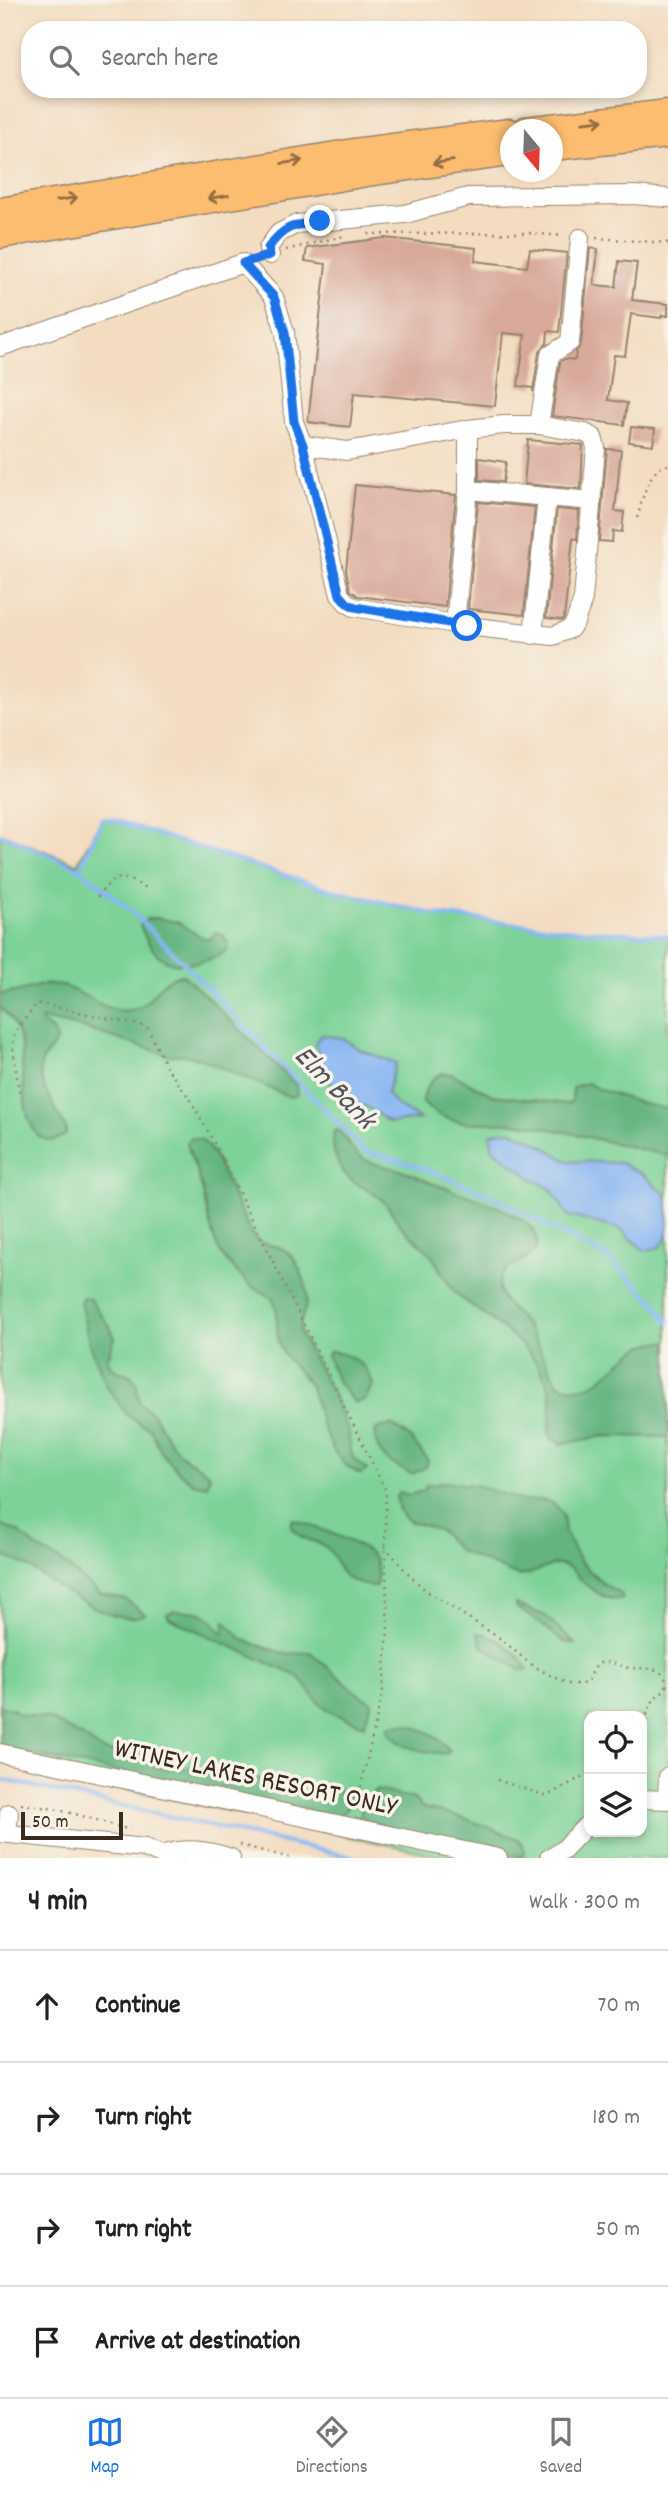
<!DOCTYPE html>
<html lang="en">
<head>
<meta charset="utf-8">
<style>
	:root { --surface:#fff; --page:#f6f6f6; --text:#222; --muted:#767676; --line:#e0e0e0; --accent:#1a73e8 }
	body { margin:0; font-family:Dekko,sans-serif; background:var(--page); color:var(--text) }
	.controls { position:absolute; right:21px; bottom:21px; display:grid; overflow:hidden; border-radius:14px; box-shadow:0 4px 10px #0003 }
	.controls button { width:63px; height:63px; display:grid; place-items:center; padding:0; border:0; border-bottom:2px solid var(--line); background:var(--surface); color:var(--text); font:35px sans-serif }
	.compass { position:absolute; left:500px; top:119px; width:63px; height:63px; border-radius:50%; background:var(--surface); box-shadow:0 4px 10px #0003; rotate:161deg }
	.scale { position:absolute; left:21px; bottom:18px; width:102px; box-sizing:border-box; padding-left:7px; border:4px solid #3b2a1e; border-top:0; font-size:19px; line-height:24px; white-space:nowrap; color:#3b2a1e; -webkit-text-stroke:5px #f7f3e8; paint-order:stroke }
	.stop { position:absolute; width:21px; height:21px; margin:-16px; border:5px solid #1a73e8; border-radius:50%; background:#fff }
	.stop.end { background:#1a73e8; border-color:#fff; box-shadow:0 2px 7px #0008 }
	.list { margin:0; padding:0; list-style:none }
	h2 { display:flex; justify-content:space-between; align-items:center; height:91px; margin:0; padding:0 28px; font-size:30px }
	h2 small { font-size:23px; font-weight:400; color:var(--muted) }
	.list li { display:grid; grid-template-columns:46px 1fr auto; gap:21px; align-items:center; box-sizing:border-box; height:112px; padding:0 28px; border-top:2px solid var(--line) }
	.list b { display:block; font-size:26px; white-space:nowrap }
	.list em { font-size:23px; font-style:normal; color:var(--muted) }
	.icon { flex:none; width:38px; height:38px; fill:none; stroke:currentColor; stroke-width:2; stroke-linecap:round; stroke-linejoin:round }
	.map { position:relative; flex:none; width:668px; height:1858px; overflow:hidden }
	.search { position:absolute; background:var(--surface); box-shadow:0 4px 10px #0003; left:21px; right:21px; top:21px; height:77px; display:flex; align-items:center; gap:18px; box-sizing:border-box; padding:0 24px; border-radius:28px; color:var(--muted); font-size:26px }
	.sheet { height:539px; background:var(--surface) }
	nav { display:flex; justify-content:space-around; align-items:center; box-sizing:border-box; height:98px; border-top:2px solid var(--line); background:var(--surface); font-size:19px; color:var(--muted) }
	nav a { display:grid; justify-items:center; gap:4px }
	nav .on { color:var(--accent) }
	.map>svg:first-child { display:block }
	.green { fill:#7bd298; stroke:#5b7e5b; stroke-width:2; fill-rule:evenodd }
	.forest { fill:#64b480; stroke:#506f4f; stroke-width:2 }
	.water { fill:#86b6f2; stroke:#607088; stroke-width:2 }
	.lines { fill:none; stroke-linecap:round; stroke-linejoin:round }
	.stream { stroke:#86b6f2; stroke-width:4.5 }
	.building { fill:#d8a89a }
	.minor-casing { stroke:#97836e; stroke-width:20 }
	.highway-casing { stroke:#97836e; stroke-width:29 }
	.path { stroke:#97836e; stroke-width:2.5; stroke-dasharray:2 5; stroke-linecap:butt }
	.minor { stroke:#fff; stroke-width:18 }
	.highway { stroke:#fcbd6f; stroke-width:26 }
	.oneway { stroke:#926c42 }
	.route { stroke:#1a73e8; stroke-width:9 }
	.labels { text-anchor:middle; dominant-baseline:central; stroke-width:7; stroke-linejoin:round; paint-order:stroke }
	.street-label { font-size:28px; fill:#3b2a1e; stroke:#f7f3e8 }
	.water-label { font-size:30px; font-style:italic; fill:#52545e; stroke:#f7f3e8 }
</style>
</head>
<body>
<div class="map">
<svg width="668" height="1858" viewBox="0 0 668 1858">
	<rect width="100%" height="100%" fill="#f7f3e8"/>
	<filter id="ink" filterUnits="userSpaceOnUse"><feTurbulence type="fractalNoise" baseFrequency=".0143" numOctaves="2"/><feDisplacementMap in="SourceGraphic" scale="14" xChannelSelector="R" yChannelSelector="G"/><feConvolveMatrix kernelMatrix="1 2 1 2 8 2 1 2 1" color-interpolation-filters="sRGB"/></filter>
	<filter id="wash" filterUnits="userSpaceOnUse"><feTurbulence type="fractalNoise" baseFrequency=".00686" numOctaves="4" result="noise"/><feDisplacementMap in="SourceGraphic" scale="28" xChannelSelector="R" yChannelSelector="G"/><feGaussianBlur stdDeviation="1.57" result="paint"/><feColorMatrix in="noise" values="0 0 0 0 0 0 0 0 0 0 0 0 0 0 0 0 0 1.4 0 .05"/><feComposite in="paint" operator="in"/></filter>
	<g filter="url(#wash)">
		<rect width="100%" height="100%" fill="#f3dcbf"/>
		<!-- green -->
		<path class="green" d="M102,819L113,820L330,890L437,915L573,930L668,936V1858H450L0,1762V833L77,864ZM589,1716H642V1832H589Z"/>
		<!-- forest -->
		<g class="forest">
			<path d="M157,918L177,922L205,939L212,938L215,933L222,935L228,942V950C214,961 182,969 165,960C153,954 144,937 140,925L147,919Z"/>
			<path d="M183,975L209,999L296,1085L297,1095L290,1097L201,1059L184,1055H168L83,1028L43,1019L41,1021C45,1025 49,1028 53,1032C64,1045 40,1054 40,1069C41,1090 58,1110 66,1129V1135L52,1141C15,1138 26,1063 20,1039C16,1026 11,1016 0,1008V994C19,994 40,981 59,985C84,990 103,1014 131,1010C156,1005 154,977 183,975Z"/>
			<path d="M442,1073L452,1074L492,1095L568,1104L572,1101L573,1087L588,1083L598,1089L644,1104L668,1109V1156C623,1145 577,1134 531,1125C493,1117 454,1135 423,1103C423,1090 431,1078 442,1073Z"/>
			<path d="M338,1130C347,1138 351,1152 362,1158C374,1166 393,1167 407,1172C416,1175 423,1180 432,1183C456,1193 524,1209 535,1234C547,1264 500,1258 499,1285C499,1301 512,1309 522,1320C538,1338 544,1364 559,1384C607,1405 620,1336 668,1342V1437L604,1436L560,1444L549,1436C549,1412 556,1397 543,1374C527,1343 501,1328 475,1308C468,1303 460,1298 454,1291C445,1281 439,1266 431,1255C422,1244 410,1236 400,1225C394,1218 391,1210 385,1203C372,1188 351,1186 340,1167C334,1155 331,1144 334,1131Z"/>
			<path d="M192,1138L202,1140L213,1153L251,1233C261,1247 269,1243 283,1249C297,1255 307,1283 307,1297C307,1310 298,1321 300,1334L332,1392L343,1419L349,1432L350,1450L354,1459L367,1470L361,1474C337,1466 326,1438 319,1415C315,1405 315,1395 309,1385C301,1371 286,1362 280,1347C274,1331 281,1314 273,1300C267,1291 259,1292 251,1286C245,1281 234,1269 228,1263C208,1241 208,1205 199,1178C195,1165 189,1155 187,1142Z"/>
			<path d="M83,1297L90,1299L110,1327L115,1338L107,1360C117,1378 122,1368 132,1377C140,1384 135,1393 140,1402C143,1408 151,1411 155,1417C164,1431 171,1447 184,1457C193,1465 203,1466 210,1475L207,1486L193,1483L178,1471L161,1452L151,1430L128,1416L107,1387L89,1342L80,1302Z"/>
			<path d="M330,1351C350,1354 368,1364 373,1385L365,1400L355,1403L338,1383L327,1355Z"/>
			<path d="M390,1425C408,1432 416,1445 428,1461L426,1467L412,1474C392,1465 372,1455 376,1429Z"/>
			<path d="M443,1482L475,1485L524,1501L545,1500L556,1505L563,1515L565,1533L580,1562L604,1584L621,1594L623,1599C607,1601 596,1593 584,1583C578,1578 575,1571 568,1567C550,1558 533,1579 516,1575L459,1551L439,1530L411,1522L404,1517L399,1510L396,1497L399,1492L410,1495L425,1490L426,1485Z"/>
			<path d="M293,1519C311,1526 364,1543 374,1558C379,1566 377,1578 376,1586C362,1586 345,1581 338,1567C335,1560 334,1553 327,1548C312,1537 302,1544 291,1525Z"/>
			<path d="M0,1525L19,1532L34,1546L61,1561L100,1594L125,1599L145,1614C117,1631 54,1584 30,1568C21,1562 10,1558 0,1555Z"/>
			<path d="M515,1604L546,1616L575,1644L564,1642L536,1620L515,1607Z"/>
			<path d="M174,1611C185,1611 199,1610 208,1617C215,1622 216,1629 224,1633L225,1621L242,1639L251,1643L286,1654L310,1652L357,1693L372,1702L364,1725L333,1713L319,1703L299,1677L169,1618L167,1614Z"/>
			<path d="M477,1633C496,1634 520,1654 528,1670H521L483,1647Z"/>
			<path d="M0,1706L13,1709L19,1714L50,1719L88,1740L101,1750L140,1758L154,1766L172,1769L190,1768L223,1774L238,1773L297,1790L311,1797L320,1798L335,1791L347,1790C351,1803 349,1809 338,1817L0,1748Z"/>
			<path d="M405,1724C422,1728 439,1735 449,1751L446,1754C426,1752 399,1750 388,1730L390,1725Z"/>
			<path d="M377,1790L414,1799L421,1807L464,1818L518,1839L523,1845L525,1853L521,1856L452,1844L361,1820C359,1806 365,1797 377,1790Z"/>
		</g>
		<!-- water -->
		<g class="water">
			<path d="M321,1035L342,1038L363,1051L396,1063L387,1093L396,1105L420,1119L390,1123L366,1106L346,1102L328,1078L315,1043Z"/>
			<path d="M500,1131H512L536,1142L568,1161L621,1163L644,1175L665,1194L668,1200V1236L660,1247L645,1251L620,1229L568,1216L551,1189L534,1180L493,1149L490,1134Z"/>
		</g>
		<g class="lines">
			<!-- stream -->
			<g class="stream">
				<path d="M0,834L80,869L128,908L183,962L364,1151L414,1165L483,1192L604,1255L654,1301L668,1322"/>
				<path d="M80,869L102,819L113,820L330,890L437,915L573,930L668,936"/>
				<path d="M0,1779L356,1858"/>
			</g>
		</g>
		<g id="blocks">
			<!-- building -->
			<g class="building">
				<path d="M385,238L476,248L475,261L527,267L530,249L567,253L559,332L548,331L547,343L539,353L533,392V388L518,386L525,335L503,333L495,406L354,393L350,427L308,422L326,264L305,261L307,248Z"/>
				<path d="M590,248L598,249L594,285L616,287L619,261L637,263L632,300L668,304V316L662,315L661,318L631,314L625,356L614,355L608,400L627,403L624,425L552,416L560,362L565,359L575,360L576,351L581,344Z"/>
				<path d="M631,427L655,429L653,445L629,442Z"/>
				<path d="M528,440L583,445L581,489L524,484Z"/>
				<path d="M607,449L621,450L615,511L624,512L622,532L613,531L612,542L599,541Z"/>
				<path d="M479,458L506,462L503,482L479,480Z"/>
				<path d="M355,485L456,495L445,607L358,596L350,590L346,570Z"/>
				<path d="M478,502L535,507L524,615L468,609Z"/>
				<path d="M557,509L579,511L577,539L573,538L564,618L562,620L546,618Z"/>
			</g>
		</g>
	</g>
	<g filter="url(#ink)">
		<use href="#blocks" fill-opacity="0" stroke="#97836e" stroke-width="2"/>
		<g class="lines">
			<!-- minor casing -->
			<g class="minor-casing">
				<g id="minor">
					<path d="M270,255L268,248L279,233L297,224L405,214L468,197L634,195L668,198"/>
					<path d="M0,347L243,263L274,297L285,332L294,422L303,445L347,451L468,429L504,425H539L550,355L570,342L580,238"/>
					<path d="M303,445L340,595L347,603L354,607L467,626L553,636L570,629L575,622L583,599L596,448L593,437L585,433L539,425"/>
					<path d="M468,490V429"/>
					<path d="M455,624L468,490L592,501"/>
					<path d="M533,635L547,497"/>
					<path d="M0,1753L498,1858"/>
					<path d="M642,1799L668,1800"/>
					<path d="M667,1800L668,1776"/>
					<path d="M0,1833L145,1848L161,1855C185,1847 207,1850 231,1858"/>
					<path d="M7,1833L9,1813"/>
					<path d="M549,1858L563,1850L589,1823"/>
				</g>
			</g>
			<!-- highway casing -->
			<g class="highway-casing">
				<g id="highway">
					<path d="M526,130L668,113"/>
					<path d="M552,147L668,135"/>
					<path d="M0,211L354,152L510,132"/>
					<path d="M0,235L367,173L510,153"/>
				</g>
			</g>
			<!-- path -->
			<g class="path">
				<path d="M368,234L528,233L564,236"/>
				<path d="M596,238L668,243"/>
				<path d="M286,250L344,236"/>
				<path d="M637,518C643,501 647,468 668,465"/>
				<path d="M97,897C117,872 119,875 147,888"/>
				<path d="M19,1092L13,1047L15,1032L37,1003L147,1027L167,1068L190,1099L216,1146L386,1491L385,1546L388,1632L383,1690L355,1812"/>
				<path d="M667,1337L668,1336"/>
				<path d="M385,1546L402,1567L425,1590L501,1639L529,1663L553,1677L569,1684H582L588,1680L597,1664C611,1659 616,1666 629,1668C640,1669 668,1664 666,1686C664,1693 658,1694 655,1698C650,1705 648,1715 642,1723"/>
				<path d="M497,1780L547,1796L589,1773"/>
				<path d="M21,1804C59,1808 94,1819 130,1830"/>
				<path d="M240,1845L291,1858"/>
			</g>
			<!-- minor -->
			<use href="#minor" class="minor"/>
			<!-- highway -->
			<use href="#highway" class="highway"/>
		</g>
		<!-- one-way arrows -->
		<defs><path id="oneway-shaft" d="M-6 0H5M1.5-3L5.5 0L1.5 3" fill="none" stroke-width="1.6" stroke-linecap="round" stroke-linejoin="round" transform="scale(1.75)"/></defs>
		<g class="oneway">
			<use href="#oneway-shaft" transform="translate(593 121) rotate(-6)"/>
			<use href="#oneway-shaft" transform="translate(292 162) rotate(-9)"/>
			<use href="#oneway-shaft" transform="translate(443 162) rotate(172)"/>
			<use href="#oneway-shaft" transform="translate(218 197) rotate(171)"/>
			<use href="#oneway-shaft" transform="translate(67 199) rotate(-9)"/>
		</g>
	</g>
	<g class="lines" filter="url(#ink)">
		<!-- route -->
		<path class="route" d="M320,221C293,225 284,226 268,248L270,255L243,263L274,297L285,332L294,422L303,445L340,595L347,603L355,607L467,626"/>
	</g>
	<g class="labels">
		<!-- street labels -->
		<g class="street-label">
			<text transform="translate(255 1780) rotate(12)">WITNEY LAKES RESORT ONLY</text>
		</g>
		<!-- water labels -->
		<g class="water-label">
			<text transform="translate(333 1089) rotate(46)">Elm Bank</text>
		</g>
	</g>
</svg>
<div class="controls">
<button><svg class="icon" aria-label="locate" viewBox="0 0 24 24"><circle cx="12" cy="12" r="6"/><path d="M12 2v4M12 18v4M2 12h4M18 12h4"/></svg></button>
<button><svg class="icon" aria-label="layers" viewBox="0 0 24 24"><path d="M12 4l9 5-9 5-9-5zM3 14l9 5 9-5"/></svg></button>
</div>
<svg class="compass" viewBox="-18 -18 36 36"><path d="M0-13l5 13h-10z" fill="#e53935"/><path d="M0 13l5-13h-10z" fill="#767676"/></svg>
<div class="scale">50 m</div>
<div class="stop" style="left:467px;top:626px"></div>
<div class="stop end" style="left:320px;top:221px"></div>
<div class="search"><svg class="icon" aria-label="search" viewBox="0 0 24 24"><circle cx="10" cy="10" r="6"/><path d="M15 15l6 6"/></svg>Search here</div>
</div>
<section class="sheet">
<h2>4 min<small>Walk · 300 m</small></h2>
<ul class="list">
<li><svg class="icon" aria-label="ahead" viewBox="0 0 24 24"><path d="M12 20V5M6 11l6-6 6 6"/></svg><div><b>Continue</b></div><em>70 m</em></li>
<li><svg class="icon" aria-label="right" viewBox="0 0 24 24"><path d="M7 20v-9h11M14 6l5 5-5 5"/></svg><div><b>Turn right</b></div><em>180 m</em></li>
<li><svg class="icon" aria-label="right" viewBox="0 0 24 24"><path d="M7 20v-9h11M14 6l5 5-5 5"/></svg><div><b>Turn right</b></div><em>50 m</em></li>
<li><svg class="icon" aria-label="arrive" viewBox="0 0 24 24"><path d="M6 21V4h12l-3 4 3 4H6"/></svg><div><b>Arrive at destination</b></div></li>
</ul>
</section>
<nav>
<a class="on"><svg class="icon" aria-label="map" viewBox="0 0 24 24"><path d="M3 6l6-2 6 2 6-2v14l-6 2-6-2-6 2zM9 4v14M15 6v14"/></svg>Map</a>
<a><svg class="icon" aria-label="directions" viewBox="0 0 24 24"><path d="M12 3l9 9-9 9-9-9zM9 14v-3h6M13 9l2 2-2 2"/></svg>Directions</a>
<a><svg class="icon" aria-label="saved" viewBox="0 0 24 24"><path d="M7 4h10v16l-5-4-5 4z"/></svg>Saved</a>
</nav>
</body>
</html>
